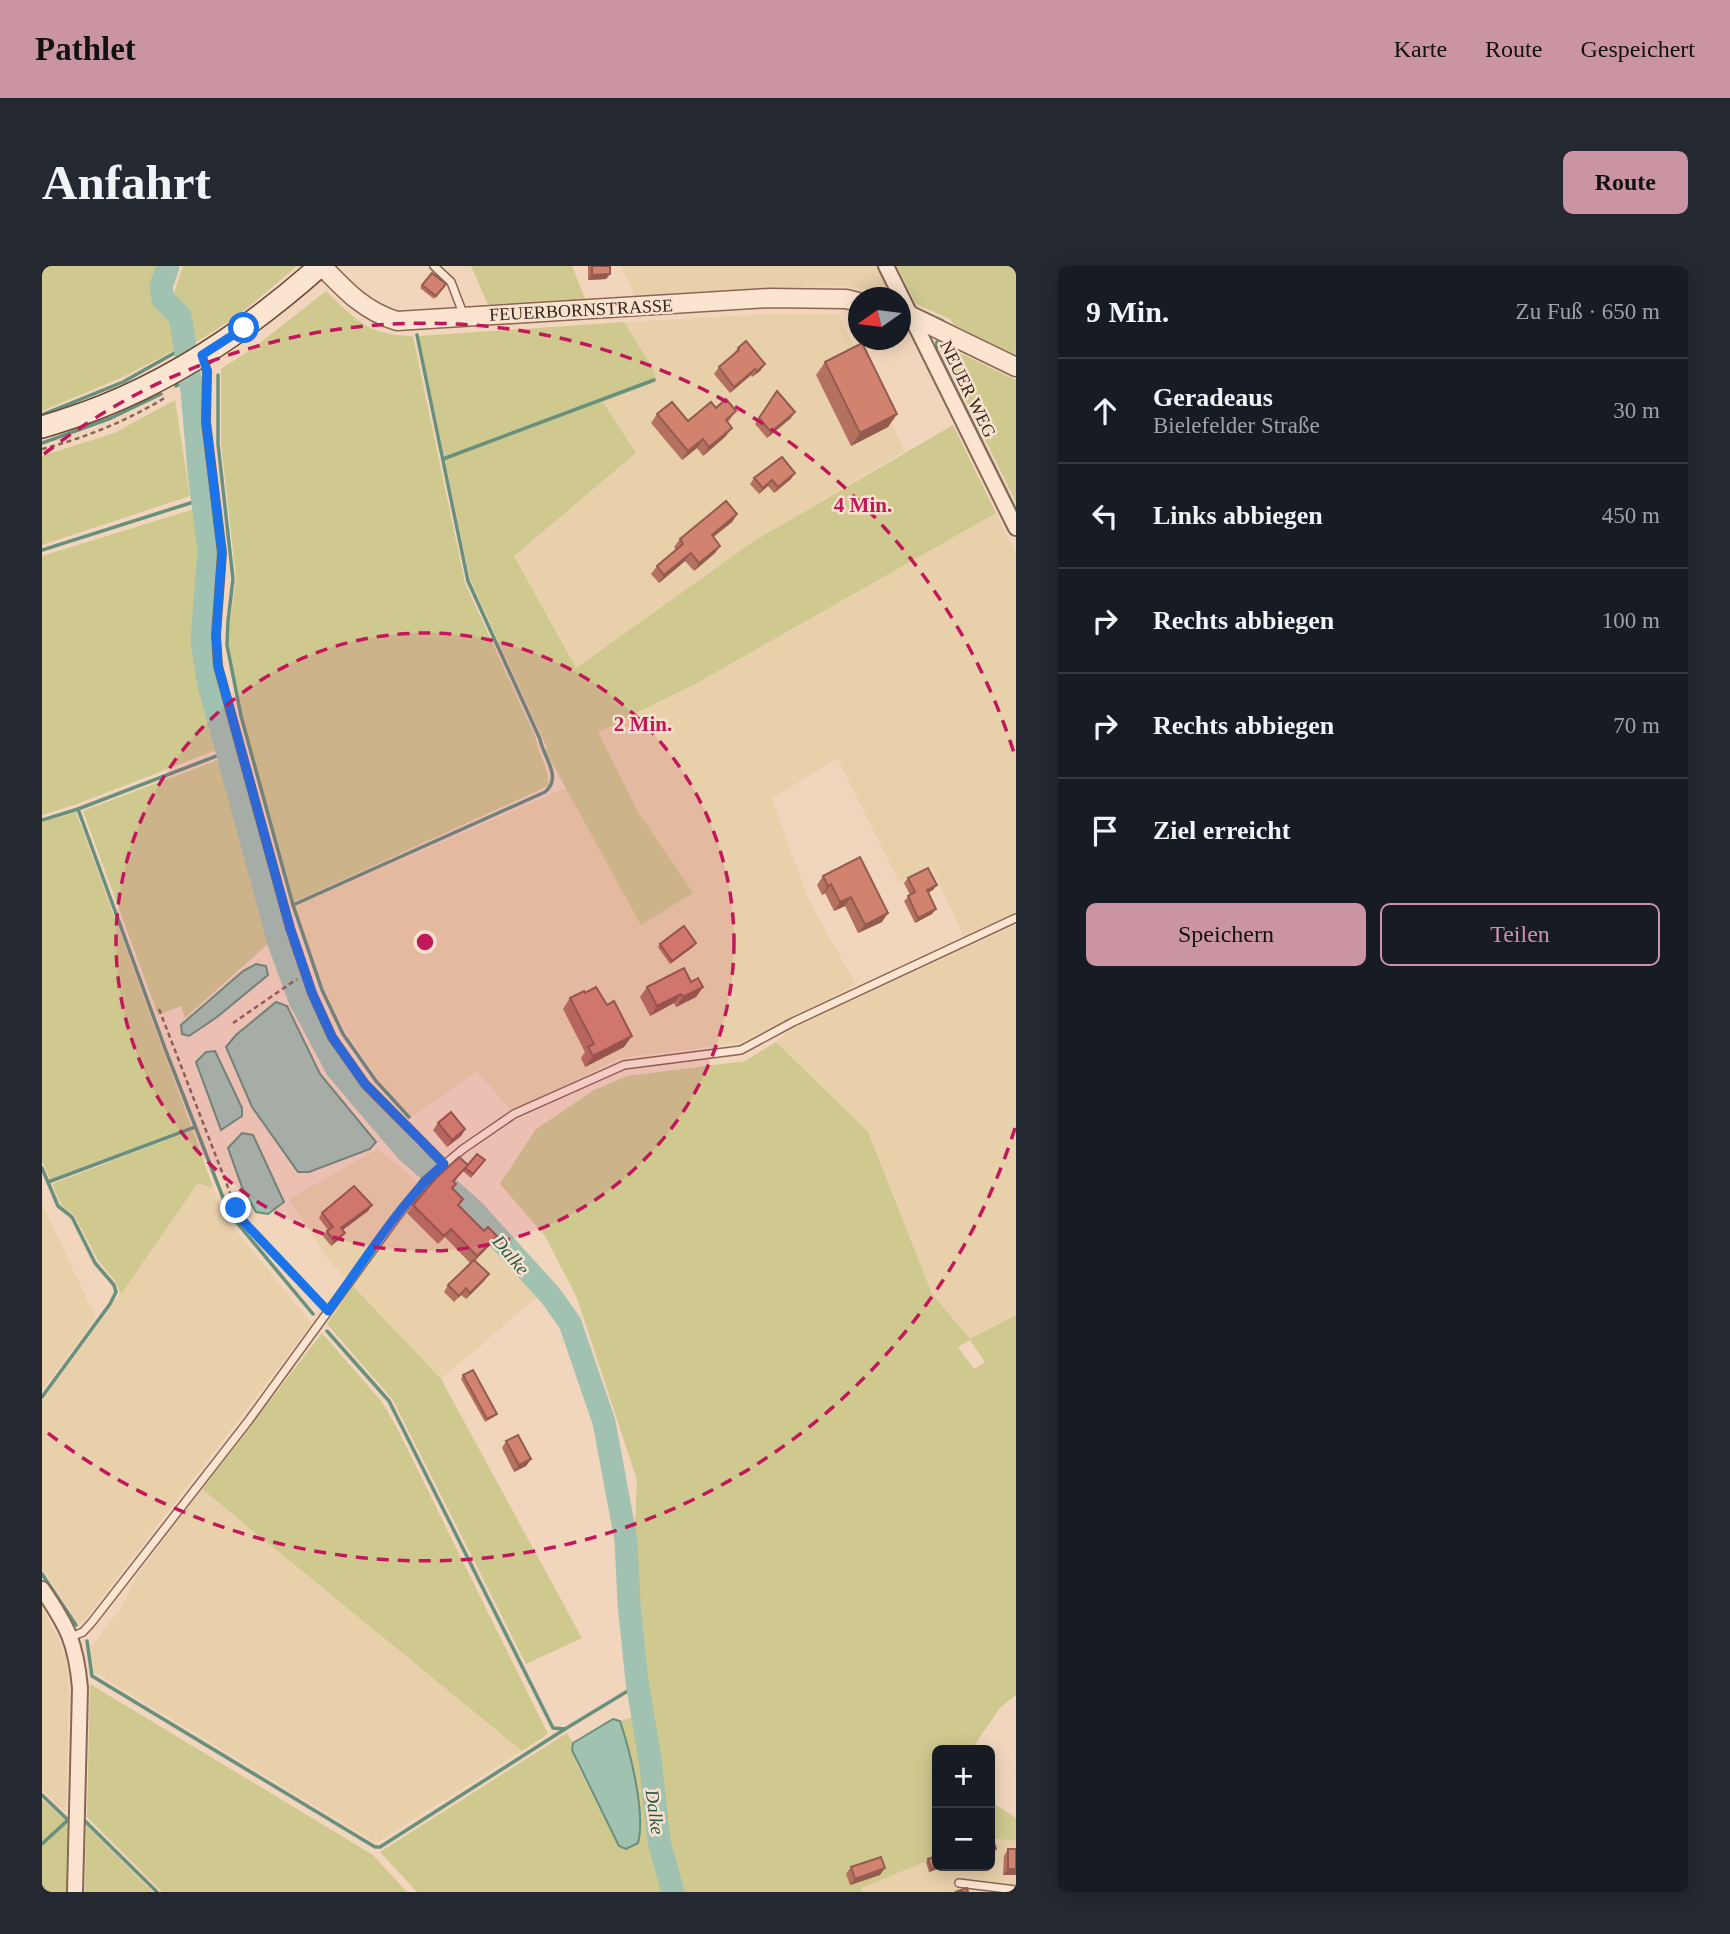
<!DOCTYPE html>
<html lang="de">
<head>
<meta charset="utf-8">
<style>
	:root { --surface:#171b24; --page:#242831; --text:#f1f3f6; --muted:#9ea1a6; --line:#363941; --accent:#cb94a3 }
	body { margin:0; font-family:Georgia,serif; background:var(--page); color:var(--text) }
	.controls { position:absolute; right:21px; bottom:21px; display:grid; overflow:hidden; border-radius:10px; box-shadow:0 4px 18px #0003 }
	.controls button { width:63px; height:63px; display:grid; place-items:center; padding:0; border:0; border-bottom:2px solid var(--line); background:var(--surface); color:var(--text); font:35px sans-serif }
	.compass { position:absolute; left:806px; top:21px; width:63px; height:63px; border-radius:50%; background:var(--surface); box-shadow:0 4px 18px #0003; rotate:256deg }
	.stop { position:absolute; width:21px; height:21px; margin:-16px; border:5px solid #1a73e8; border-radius:50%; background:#fff }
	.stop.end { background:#1a73e8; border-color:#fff; box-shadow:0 2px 7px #0008 }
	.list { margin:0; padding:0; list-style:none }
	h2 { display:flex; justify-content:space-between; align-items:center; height:91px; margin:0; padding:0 28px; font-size:30px }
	h2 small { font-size:23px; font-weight:400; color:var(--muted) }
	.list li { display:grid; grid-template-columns:46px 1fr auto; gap:21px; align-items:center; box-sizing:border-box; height:105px; padding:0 28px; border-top:2px solid var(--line) }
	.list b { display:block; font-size:26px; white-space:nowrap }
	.list p { margin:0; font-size:23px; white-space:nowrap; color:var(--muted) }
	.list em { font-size:23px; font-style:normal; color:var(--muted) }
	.actions { display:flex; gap:14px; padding:21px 28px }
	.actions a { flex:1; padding:16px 0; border:2px solid var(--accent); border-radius:10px; text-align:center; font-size:24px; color:var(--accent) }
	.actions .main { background:var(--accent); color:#111 }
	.icon { flex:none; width:38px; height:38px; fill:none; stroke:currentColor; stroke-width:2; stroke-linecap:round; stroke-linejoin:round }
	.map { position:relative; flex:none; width:974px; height:1626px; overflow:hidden; border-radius:10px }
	header { display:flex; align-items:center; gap:42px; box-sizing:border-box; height:98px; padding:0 35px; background:var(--accent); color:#111 }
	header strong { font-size:33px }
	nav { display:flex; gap:38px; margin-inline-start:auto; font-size:24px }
	.intro { display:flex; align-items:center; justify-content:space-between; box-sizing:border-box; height:168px; padding:0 42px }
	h1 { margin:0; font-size:49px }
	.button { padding:18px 32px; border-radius:10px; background:var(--accent); color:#111; font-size:24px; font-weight:700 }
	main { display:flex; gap:42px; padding:0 42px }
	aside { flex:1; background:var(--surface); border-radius:10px; box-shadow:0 4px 18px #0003 }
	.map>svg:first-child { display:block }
	.farmland { fill:#e7d0aa }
	.green { fill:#cfc990; fill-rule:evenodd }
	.water { fill:#a1c2b1; stroke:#68907d; stroke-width:2 }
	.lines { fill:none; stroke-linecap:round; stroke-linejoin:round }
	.stream { stroke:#68907d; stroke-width:3.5 }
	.river { stroke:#a1c2b1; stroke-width:23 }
	.service-casing { stroke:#8a6655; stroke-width:10 }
	.minor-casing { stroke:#8a6655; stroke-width:18 }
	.tertiary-casing { stroke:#8a6655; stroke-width:21 }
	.secondary-casing { stroke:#6b4738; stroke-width:24 }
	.path { stroke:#8a6655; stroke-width:2.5; stroke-dasharray:5 3.5; stroke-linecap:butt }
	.service { stroke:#fbe5d1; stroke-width:7 }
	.minor { stroke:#fbe5d1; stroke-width:14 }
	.tertiary { stroke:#fbe5d1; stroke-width:18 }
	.secondary { stroke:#fbe5d1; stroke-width:21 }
	.wall { fill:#b57160 }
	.shaded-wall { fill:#935c4e }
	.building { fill:#d28370; stroke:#935c4e; stroke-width:2 }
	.route { stroke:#1a73e8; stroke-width:9 }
	.ring { fill:none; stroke:#c2185b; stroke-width:3.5; stroke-dasharray:12 9 }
	.labels { text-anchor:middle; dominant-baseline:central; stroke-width:5; stroke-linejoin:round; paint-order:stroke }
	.street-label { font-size:18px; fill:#38231b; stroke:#f8e2cd }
	.water-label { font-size:19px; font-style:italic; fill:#29594b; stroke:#f8e2cd }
	.centre { fill:#c2185b; stroke:#f8e2cd; stroke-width:3.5 }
	.ring-label { font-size:21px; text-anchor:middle; font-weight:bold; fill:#c2185b; stroke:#f8e2cd; stroke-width:5; stroke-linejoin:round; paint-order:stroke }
</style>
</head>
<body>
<header>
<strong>Pathlet</strong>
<nav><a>Karte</a><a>Route</a><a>Gespeichert</a></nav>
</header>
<div class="intro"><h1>Anfahrt</h1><a class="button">Route</a></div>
<main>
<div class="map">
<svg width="974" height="1626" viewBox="0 0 974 1626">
	<rect width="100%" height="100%" fill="#f1d6bd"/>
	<!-- farmland -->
	<g class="farmland">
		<path d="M579,0H835L849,27L807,21L724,22L594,32Z"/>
		<path d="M733,48H796L863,185L712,275L534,402L472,290L594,187L561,135L615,115L611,102L582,56Z"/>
		<path d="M954,247L974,288V647L922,671L890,602L857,616L795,492L730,533L767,634L814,719L697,777L578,792L470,846L435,805L370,851L337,814L305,767L281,722L253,640L524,522L600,658L650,627L596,546L556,466L655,417Z"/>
		<path d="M974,659V1049L928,1074L890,1028L826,866L734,776L753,761Z"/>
		<path d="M336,883L375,916L386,905L431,945L501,1026L399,1113L284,991L247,933Z"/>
		<path d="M156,917L171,922L181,949L270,1058L45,1351L37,1357L0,1303V1135L74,1034Z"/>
		<path d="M0,938L54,1052L0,1124Z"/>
		<path d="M160,1223L480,1485L334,1577L52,1406L48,1382L79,1342L95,1309Z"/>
		<path d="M0,1341L17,1375L24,1394L27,1424L24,1547L0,1524Z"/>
		<path d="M948,1572L974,1575V1626H820L818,1622L895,1591V1600H948Z"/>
	</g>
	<!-- green -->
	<g class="green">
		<path d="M0,0H119L114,20L116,34L128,53L133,84L81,111L0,145Z"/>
		<path d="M141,0H255L198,48L153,77L149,51L132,27Z"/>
		<path d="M429,0H530L544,35L447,41Z"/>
		<path d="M855,0H974V89L911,58L908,53L874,38Z"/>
		<path d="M284,25C314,54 326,69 371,70L423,317L494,472C496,488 508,504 506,519L500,523L252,636L200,450L191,406L187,378L188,355L194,312L179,177V103L214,80Z"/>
		<path d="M582,56L611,102L615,115L561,136L594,187L472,290L534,402L712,275L911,159L954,247L655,417L556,466L596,546L651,627L599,659L503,484L505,482L428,313L377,70Z"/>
		<path d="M901,79L974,114V236L899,84Z"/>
		<path d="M133,134L148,230L0,279V190L72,167Z"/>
		<path d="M152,243L158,281L151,374L158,416L177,483L35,538L0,549V290Z"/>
		<path d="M178,493L226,678L143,752L139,740L116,749L41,545Z"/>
		<path d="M34,546L149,860L8,913L0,895V556Z"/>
		<path d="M734,776L826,866L890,1028L928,1073L974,1049V1429L958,1442L929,1484H895V1591L819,1622L820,1626H639L625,1575L617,1490L606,1412L592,1278L595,1214L535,1032L503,970L458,918L493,864L552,824L585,810L703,795ZM928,1074L943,1096L932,1103L916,1081Z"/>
		<path d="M151,864L171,922L156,917L79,1028L74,1016L56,994L32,949L19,939L10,918Z"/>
		<path d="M311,1020L399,1113L540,1372L484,1398L351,1134L285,1058Z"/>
		<path d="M280,1067L340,1136L355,1162L506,1468L480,1485L160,1223Z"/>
		<path d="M48,1418L331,1589L365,1626H120L45,1551Z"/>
		<path d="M594,1450L610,1577L623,1626H375L338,1586L525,1467L531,1477L530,1484L535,1498L577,1580L596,1577C604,1547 588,1485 578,1455Z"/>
		<path d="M0,1533L29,1559L27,1626H0Z"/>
		<path d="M948,1535L974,1552V1575L948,1572Z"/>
		<path d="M44,1559L111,1626H43Z"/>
	</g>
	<!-- water -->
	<g class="water">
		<path d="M214,698L224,700L226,709L175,751L147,770L140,768L139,759L201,705Z"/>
		<path d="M234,736L245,740L278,808L334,876L328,883L267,906H256L210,841L184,781L194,769Z"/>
		<path d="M173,785L200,842V850L179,864L154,796L164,786Z"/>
		<path d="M200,867L211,869L242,936L226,948L214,946L200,921L186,882Z"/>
		<path d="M571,1453L578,1455C588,1485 604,1547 596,1577L584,1583L577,1580L530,1484L531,1477Z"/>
	</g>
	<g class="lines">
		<!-- stream -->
		<g class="stream">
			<path d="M852,0L873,42L901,55L900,58"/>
			<path d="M895,76L894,83L974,245"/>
			<path d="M176,109V178L191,313L186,355L185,379L199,450L251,639L280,724L301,768L334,815L367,851"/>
			<path d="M134,120L148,111"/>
			<path d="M0,149L81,116L143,81"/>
			<path d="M0,177L69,152L119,128"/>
			<path d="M401,193L612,114"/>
			<path d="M0,284L161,233"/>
			<path d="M36,543L124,785L187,947L271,1048"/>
			<path d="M0,554L36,543L185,486"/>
			<path d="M251,639L503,526C521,511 501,491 498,473L426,315L375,69"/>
			<path d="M0,902L16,940L30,951L53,997L72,1019L74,1026L68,1038L0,1131"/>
			<path d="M6,916L153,861"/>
			<path d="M285,1065L347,1135L511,1462L523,1463L589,1423H596"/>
			<path d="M0,1308L34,1359"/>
			<path d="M45,1375L50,1410L333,1581H338L523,1463"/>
			<path d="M0,1529L26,1554L0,1578"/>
			<path d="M43,1555L115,1626"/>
		</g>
		<!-- river -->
		<path class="river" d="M126,0L119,21L121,33L138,50L150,125L157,206L167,284L160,374L166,415L237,677L258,734L295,803L365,885L431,944L509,1030L528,1057L562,1156L584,1274L587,1338L595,1415L608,1493L617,1575L631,1626"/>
		<!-- service casing -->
		<g class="service-casing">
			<g id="service">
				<path d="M392,0L409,16L422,50"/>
				<path d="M161,93L165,105L164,156L180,287L174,369L176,400L248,662L270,727L290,771L323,818L402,898"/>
				<path d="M29,1371L41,1366L50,1356L207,1154L354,952L383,915L421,883L472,848L582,799L699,784L751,756L974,652"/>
				<path d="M917,1617L974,1624"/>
			</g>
		</g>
		<!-- minor casing -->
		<g class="minor-casing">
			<g id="minor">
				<path d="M844,0L974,262"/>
				<path d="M0,1323C26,1361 34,1377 38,1422L33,1626"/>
			</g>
		</g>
		<!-- tertiary casing -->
		<g class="tertiary-casing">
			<g id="tertiary">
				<path d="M280,0C303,24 322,45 355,55L727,32L804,33L816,36"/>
				<path d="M858,47L869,50L974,101"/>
			</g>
		</g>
		<!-- secondary casing -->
		<g class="secondary-casing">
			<path id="secondary" d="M0,161C20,155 41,148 61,140C141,108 214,57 278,0"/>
		</g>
		<!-- path -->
		<g class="path">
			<path d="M0,183C43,172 87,154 124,131"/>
			<path d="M117,743L194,942L203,956L280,1039"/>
			<path d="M191,757L255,713"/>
		</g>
		<!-- service -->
		<use href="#service" class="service"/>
		<!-- minor -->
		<use href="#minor" class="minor"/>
		<!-- tertiary -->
		<use href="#tertiary" class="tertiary"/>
		<!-- secondary -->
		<use href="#secondary" class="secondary"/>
	</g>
	<!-- wall -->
	<g class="wall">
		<path d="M546,0H568V8L564,13L546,14Z"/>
		<path d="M390,7L404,18L392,33L378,22Z"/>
		<path d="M696,82L723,98L718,105L710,111L709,109L688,127L672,108L677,101L691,88Z"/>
		<path d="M783,96L855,148L846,161L809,180L774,109Z"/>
		<path d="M735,125L749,152L725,172L713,158Z"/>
		<path d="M674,142L694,145L686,156L684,170L661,190L655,182L640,194L609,157L615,148L646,155Z"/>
		<path d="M712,212L749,213L732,227L726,220L717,228L708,218Z"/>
		<path d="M695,248L690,256L671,271L678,280L673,287L652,305L643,295L617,317L609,308L615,300L634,284L632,281L638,273Z"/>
		<path d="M781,610L840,656L816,667L803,640L792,645L783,627L780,629L775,619Z"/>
		<path d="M866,612L891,624L886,627L890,648L873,657L862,635L868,629L862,617Z"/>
		<path d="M618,678L651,681L628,698L616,681Z"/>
		<path d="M649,716L661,721L654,731L634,741L632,737L608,750L598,731L605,721Z"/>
		<path d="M528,732L582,781L543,801L539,792L543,786L521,743Z"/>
		<path d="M396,857L423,863L419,870L405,881L391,864Z"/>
		<path d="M443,894L429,912L421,905L412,916L414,918L411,923L421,933L417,939L442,965L455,970L449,978L433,995L447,1008L442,1015L424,1033L419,1029L412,1036L402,1026L406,1019L428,997L403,971L396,978L365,947L371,939L426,899Z"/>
		<path d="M330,939L326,945L301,964L299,972L289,980L281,970L286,964L277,952L280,947Z"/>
		<path d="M421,1109L455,1148L452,1151L443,1156L419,1113Z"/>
		<path d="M464,1175L489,1193L484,1200L472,1206L460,1182Z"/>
		<path d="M966,1583L974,1609H961L962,1590Z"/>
		<path d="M886,1593L902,1601L887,1606L884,1596Z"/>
		<path d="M809,1601L838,1609L808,1619L804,1608Z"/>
	</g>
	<!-- shaded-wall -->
	<g class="shaded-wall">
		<path d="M568,8L564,13L546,14L550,9Z"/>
		<path d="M723,98L718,105L710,111L715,105Z"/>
		<path d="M713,103L709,109L688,127L692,121Z"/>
		<path d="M753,146L749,152L725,172L729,166Z"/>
		<path d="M855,148L846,161L809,180L818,167Z"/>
		<path d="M690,162L684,170L661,190L667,181Z"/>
		<path d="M661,173L655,182L640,194L646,185Z"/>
		<path d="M753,207L749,213L732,227L736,221Z"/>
		<path d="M730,214L726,220L717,228L721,222Z"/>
		<path d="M695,248L690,256L664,277L670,269Z"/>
		<path d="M678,280L673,287L652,305L657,297Z"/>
		<path d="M649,287L643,295L617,317L622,309Z"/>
		<path d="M789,618L783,627L780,629L786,620Z"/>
		<path d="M895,619L891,624L881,629L885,624Z"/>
		<path d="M809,631L803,640L792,645L798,636Z"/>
		<path d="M894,643L890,648L873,657L876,652Z"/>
		<path d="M846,647L840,656L816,667L823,659Z"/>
		<path d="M654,677L651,681L628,698L630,695Z"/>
		<path d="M661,721L654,731L634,741L641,731Z"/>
		<path d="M639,728L632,737L608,750L615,740Z"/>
		<path d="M590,770L582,781L543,801L551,790Z"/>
		<path d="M423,863L419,870L405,881L410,874Z"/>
		<path d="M330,939L326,945L296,967L299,962Z"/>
		<path d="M303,967L299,972L289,980L292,975Z"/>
		<path d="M455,970L449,978L429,998L435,990Z"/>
		<path d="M447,1008L442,1015L424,1033L428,1027Z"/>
		<path d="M489,1193L484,1200L472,1206L477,1199Z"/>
		<path d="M954,1583L950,1590L948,1591V1586Z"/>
		<path d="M897,1600H902L887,1606L889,1602Z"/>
		<path d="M843,1602L838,1609L808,1619L813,1613Z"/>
		<path d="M966,1603H974V1609H961Z"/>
	</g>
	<!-- building -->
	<g class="building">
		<path d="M550,0H568V8L550,9Z"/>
		<path d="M390,7L404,18L394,30L380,19Z"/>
		<path d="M704,75L723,98L715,105L713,103L692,121L677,101L697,84L696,82Z"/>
		<path d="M820,77L855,148L818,167L783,96Z"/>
		<path d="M735,125L753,146L729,166L717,152Z"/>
		<path d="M684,133L694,145L684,154L690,162L667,181L661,173L646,185L615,148L630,136L646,155L669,136L674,142Z"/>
		<path d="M740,191L753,207L736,221L730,214L721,222L712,212Z"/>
		<path d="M684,235L695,248L670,269L678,280L657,297L649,287L622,309L615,300L641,278L638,273Z"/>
		<path d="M818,591L846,647L823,659L809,631L798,636L789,618L786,620L781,610Z"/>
		<path d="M886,602L895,619L885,624L894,643L876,652L866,630L873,626L866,612Z"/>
		<path d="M642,660L654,677L630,695L618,678Z"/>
		<path d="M642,702L649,716L656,712L661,721L641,731L639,728L615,740L605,721Z"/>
		<path d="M554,721L565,739L572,735L590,770L551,790L546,781L552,778L528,732L542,725L543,727Z"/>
		<path d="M409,846L423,863L410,874L396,857Z"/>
		<path d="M435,888L443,894L431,908L423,902Z"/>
		<path d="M417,891L426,899L411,915L414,918L410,922L421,933L416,939L442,965L446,961L455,970L435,990L409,963L402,970L371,939L394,912Z"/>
		<path d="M312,920L330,939L299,962L303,967L292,975L285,965L291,961L280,947Z"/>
		<path d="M432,994L447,1008L428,1027L424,1022L417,1030L406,1019Z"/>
		<path d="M431,1104L455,1148L445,1153L421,1109Z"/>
		<path d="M476,1169L489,1193L477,1199L464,1175Z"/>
		<path d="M948,1570H950L954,1583L948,1586Z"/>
		<rect x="966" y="1583" width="8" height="20"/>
		<path d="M895,1590V1600H897L889,1602L886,1593Z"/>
		<path d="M839,1591L843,1602L813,1613L809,1601Z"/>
		<path d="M925,1622L926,1626H913Z"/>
	</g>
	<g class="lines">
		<!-- route -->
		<path class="route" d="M194,942L202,956L286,1045C319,1000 360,933 402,898L323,818L290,771L270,727L248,662L176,400L174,369L180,287L164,156L165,105L160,89L202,62"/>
	</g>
	<!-- distance rings -->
	<circle cx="383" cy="676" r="309" fill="#c2185b" fill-opacity=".12"/>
	<g class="ring">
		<circle cx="383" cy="676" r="309"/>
		<path d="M973 862A619 619 0 0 1 2 1164M2 188A619 619 0 0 1 973 490"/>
	</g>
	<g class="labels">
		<!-- street labels -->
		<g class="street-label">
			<text transform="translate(539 44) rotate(-3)">FEUERBORNSTRASSE</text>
			<text transform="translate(926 123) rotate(64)">NEUER WEG</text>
		</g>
		<!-- water labels -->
		<g class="water-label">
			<text transform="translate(469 989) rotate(50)">Dalke</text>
			<text transform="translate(613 1546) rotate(82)">Dalke</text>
		</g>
	</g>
	<circle cx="383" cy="676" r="10" class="centre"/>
	<g class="ring-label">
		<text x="821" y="246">4 Min.</text>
		<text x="601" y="465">2 Min.</text>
	</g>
</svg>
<div class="controls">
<button>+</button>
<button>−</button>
</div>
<svg class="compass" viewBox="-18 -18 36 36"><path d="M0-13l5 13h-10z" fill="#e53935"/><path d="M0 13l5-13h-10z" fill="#9ea1a6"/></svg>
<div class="stop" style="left:202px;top:62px"></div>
<div class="stop end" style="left:194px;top:942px"></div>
</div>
<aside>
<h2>9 Min.<small>Zu Fuß · 650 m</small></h2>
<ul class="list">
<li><svg class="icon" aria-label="ahead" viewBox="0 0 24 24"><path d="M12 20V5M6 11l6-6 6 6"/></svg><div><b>Geradeaus</b><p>Bielefelder Straße</p></div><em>30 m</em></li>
<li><svg class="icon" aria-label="left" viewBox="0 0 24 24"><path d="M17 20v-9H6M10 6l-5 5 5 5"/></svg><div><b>Links abbiegen</b></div><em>450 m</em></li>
<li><svg class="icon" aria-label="right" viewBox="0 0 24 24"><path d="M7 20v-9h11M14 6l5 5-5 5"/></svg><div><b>Rechts abbiegen</b></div><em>100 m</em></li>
<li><svg class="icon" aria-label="right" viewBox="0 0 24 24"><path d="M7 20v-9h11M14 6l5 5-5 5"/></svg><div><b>Rechts abbiegen</b></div><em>70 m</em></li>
<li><svg class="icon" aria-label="arrive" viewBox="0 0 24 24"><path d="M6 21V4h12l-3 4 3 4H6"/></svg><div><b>Ziel erreicht</b></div></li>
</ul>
<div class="actions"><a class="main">Speichern</a><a>Teilen</a></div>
</aside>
</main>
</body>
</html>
